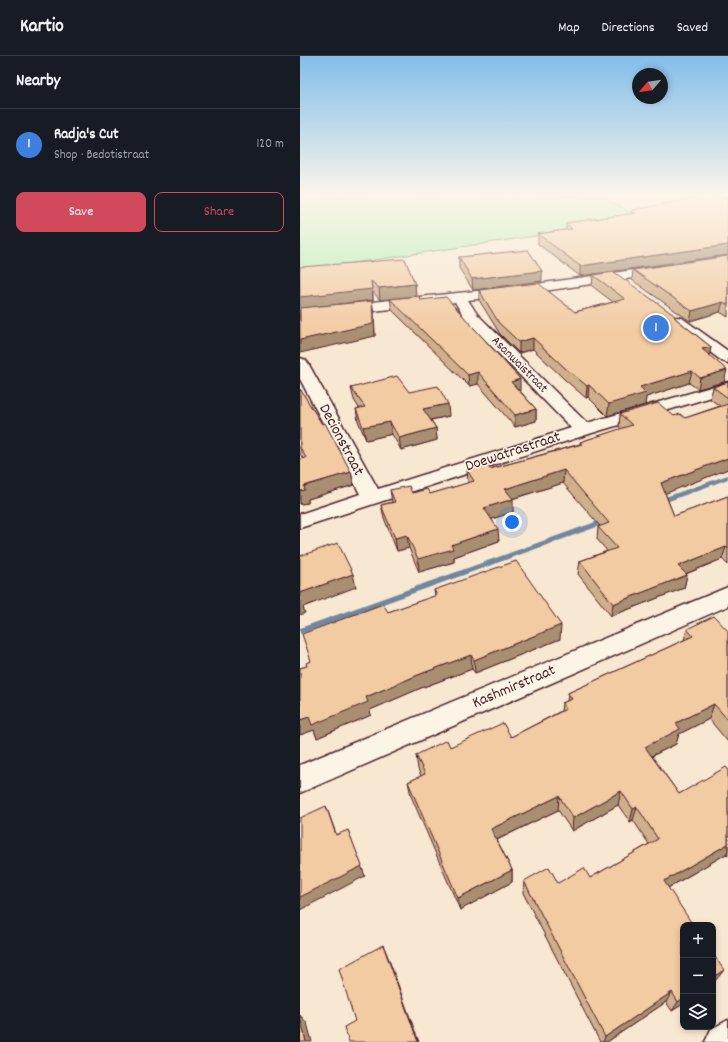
<!DOCTYPE html>
<html lang="en">
<head>
<meta charset="utf-8">
<style>
	:root { --surface:#171b24; --page:#20242c; --text:#f1f3f6; --muted:#9ea1a6; --line:#363941; --accent:#d1495b }
	body { margin:0; font-family:Dekko,sans-serif; background:var(--page); color:var(--text) }
	.controls { position:absolute; right:12px; bottom:12px; display:grid; overflow:hidden; border-radius:8px; box-shadow:0 2px 6px #0003 }
	.controls button { width:36px; height:36px; display:grid; place-items:center; padding:0; border:0; border-bottom:1px solid var(--line); background:var(--surface); color:var(--text); font:20px sans-serif }
	.compass { position:absolute; left:332px; top:12px; width:36px; height:36px; border-radius:50%; background:var(--surface); box-shadow:0 2px 6px #0003; rotate:241deg }
	.you { position:absolute; left:212px; top:466px; width:14px; height:14px; margin:-10px; border:3px solid #fff; border-radius:50%; background:#1a73e8; box-shadow:0 0 0 6px #1a73e833 }
	.badge { display:grid; place-items:center; width:26px; height:26px; border-radius:50%; background:var(--accent); color:#fff; font-size:13px; font-weight:700 }
	.pin { position:absolute; translate:-50% -50%; border:2px solid #fff; box-shadow:0 1px 4px #0006 }
	.list { margin:0; padding:0; list-style:none }
	h2 { display:flex; justify-content:space-between; align-items:center; height:52px; margin:0; padding:0 16px; font-size:17px }
	h2 small { font-size:13px; font-weight:400; color:var(--muted) }
	.list li { display:grid; grid-template-columns:26px 1fr auto; gap:12px; align-items:center; box-sizing:border-box; height:72px; padding:0 16px; border-top:1px solid var(--line) }
	.list b { display:block; font-size:15px; white-space:nowrap }
	.list p { margin:0; font-size:13px; white-space:nowrap; color:var(--muted) }
	.list em { font-size:13px; font-style:normal; color:var(--muted) }
	.actions { display:flex; gap:8px; padding:12px 16px }
	.actions a { flex:1; padding:9px 0; border:1px solid var(--accent); border-radius:8px; text-align:center; font-size:14px; color:var(--accent) }
	.actions .main { background:var(--accent); color:#fff }
	.icon { flex:none; width:22px; height:22px; fill:none; stroke:currentColor; stroke-width:2; stroke-linecap:round; stroke-linejoin:round }
	.map { position:relative; flex:none; width:428px; height:986px; overflow:hidden }
	header { display:flex; align-items:center; gap:24px; box-sizing:border-box; height:56px; padding:0 20px; background:var(--surface); border-bottom:1px solid var(--line) }
	header strong { font-size:19px }
	nav { display:flex; gap:22px; margin-inline-start:auto; font-size:14px }
	main { display:flex }
	aside { flex:1; background:var(--surface) }
	.map>svg:first-child { display:block }
	.green { fill:#b4f0b5; stroke:#7f8870 }
	.lines { fill:none; stroke-linecap:round; stroke-linejoin:round }
	.stream { fill:#70879f; fill-rule:evenodd }
	.minor-casing { stroke:#4a1f2b; stroke-width:3 }
	.minor { fill:#fcf5e5; fill-rule:evenodd }
	.wall { fill:#d0af8b; stroke:#4a1f2b }
	.shaded-wall { fill:#a98e71; stroke:#4a1f2b }
	.building { fill:#f2cba2; stroke:#4a1f2b }
	.labels { text-anchor:middle; dominant-baseline:central; stroke-width:3; stroke-linejoin:round; paint-order:stroke }
	.far-street-label { font-size:13px; fill:#4a1f2b; stroke:#fcf5e5 }
	.street-label { font-size:16px; fill:#4a1f2b; stroke:#fcf5e5 }
</style>
</head>
<body>
<header>
<strong>Kartio</strong>
<nav><a>Map</a><a>Directions</a><a>Saved</a></nav>
</header>
<main>
<aside>
<h2>Nearby<small></small></h2>
<ul class="list">
<li><span class="badge" style="background:#3f7fe0">1</span><div><b>Radja's Cut</b><p>Shop · Bedotistraat</p></div><em>120 m</em></li>
</ul>
<div class="actions"><a class="main">Save</a><a>Share</a></div>
</aside>
<div class="map">
<svg width="428" height="986" viewBox="0 0 428 986">
	<rect width="100%" height="100%" fill="#f9e8d1"/>
	<filter id="ink" filterUnits="userSpaceOnUse"><feTurbulence type="fractalNoise" baseFrequency=".025" numOctaves="2"/><feDisplacementMap in="SourceGraphic" scale="8" xChannelSelector="R" yChannelSelector="G"/><feConvolveMatrix kernelMatrix="1 2 1 2 8 2 1 2 1" color-interpolation-filters="sRGB"/></filter>
	<g filter="url(#ink)">
		<!-- green -->
		<path class="green" d="M0,140H301L339,161L255,177L0,215Z"/>
		<g class="lines">
			<!-- stream -->
			<g class="stream">
				<path d="M428,419V423L361,448H359L356,446L357,444Z"/>
				<path d="M304,463H306L309,465L308,467L0,578V572Z"/>
			</g>
			<!-- minor casing -->
			<g class="minor-casing">
				<g id="minor">
					<path d="M362,210L367,211L369,214L367,217L216,239L168,244L177,258L287,367L428,326V336L289,378L0,472V458L60,438L0,323V302L6,304L8,307L78,433L271,372L166,264L155,246L0,263V255L43,249L216,231Z"/>
					<path d="M377,261L382,262L428,295V307L422,305L372,268L370,265L372,262Z"/>
					<path d="M428,531V550L0,737V709Z"/>
					<path d="M428,964V986H405L411,973Z"/>
				</g>
			</g>
			<!-- minor -->
			<use href="#minor" class="minor"/>
		</g>
		<!-- wall -->
		<g class="wall">
			<path d="M428,140V199L280,220L238,188V178L266,174V167L331,158L332,154Z"/>
			<path d="M428,200V261L420,256L390,265L332,224L333,214Z"/>
			<path d="M159,201L242,225L173,234L159,212Z"/>
			<path d="M0,211L115,228L116,240L80,244L73,236V244L61,246L74,256L75,280Z"/>
			<path d="M293,219L375,262L411,291L409,299L424,326L398,333L389,327L346,341L345,349L307,360L288,341L286,342L264,323L233,293L219,297L200,278L179,244V234L275,256L313,246L292,230Z"/>
			<path d="M90,243L220,335L236,353V365L215,371L178,328L169,330L92,254Z"/>
			<path d="M428,326V413L365,437L374,460L428,440V509L422,503L386,518L387,519L384,532L311,560L278,518L280,505L307,495L297,483L298,471L300,470L263,427L212,443L213,456L192,463L199,485L154,501V506L119,516L109,492L97,495L84,462L81,449L92,446L90,434L130,438L168,427L167,414L190,413L280,388V386L321,373L319,371L320,358L374,360L385,362L420,350L410,343L413,331Z"/>
			<path d="M51,332L109,336L149,360L131,364L136,372L137,384L101,394L92,378L66,384L58,365L56,353L59,352L54,344Z"/>
			<path d="M0,333L51,416L54,429L8,443V447L0,448V403H3L0,398Z"/>
			<path d="M134,534L260,583L175,617L172,613L121,632L70,654L71,659L17,682L14,674L0,679V612L7,610L11,605L88,556L135,540Z"/>
			<path d="M387,573L428,575V686L409,663L379,678L376,688L352,700L379,738L428,713V800L426,798L368,832L383,948L372,955L366,946L307,986H300L223,837L224,825L258,827L290,822L349,788L333,764L330,766L318,749L272,775L258,754L197,784L212,814V826L160,854L111,740L108,726L121,720L118,713L116,699L150,691L211,681L261,655L262,647L267,645L268,637L384,584Z"/>
		</g>
		<!-- shaded-wall -->
		<g class="shaded-wall">
			<path d="M428,189V199L280,220V210Z"/>
			<path d="M242,215V225L173,234L172,223Z"/>
			<path d="M71,225L73,244L0,253V241Z"/>
			<path d="M115,228L116,240L80,244L79,232Z"/>
			<path d="M72,245L74,256L75,280L0,297V284Z"/>
			<path d="M423,246L420,256L390,265L392,255Z"/>
			<path d="M233,282V293L219,297V286Z"/>
			<path d="M411,291L409,302L402,293Z"/>
			<path d="M427,314L424,326L398,333L400,322Z"/>
			<path d="M392,315L389,327L346,341L345,349L307,360L309,348L340,331Z"/>
			<path d="M178,316V328L169,330L168,319Z"/>
			<path d="M220,323V335L211,326Z"/>
			<path d="M289,329L288,341L286,342L287,330Z"/>
			<path d="M148,348L149,360L125,365L123,353Z"/>
			<path d="M236,353V365L215,371V359Z"/>
			<path d="M90,366L92,378L66,384L63,371Z"/>
			<path d="M136,372L137,384L101,394L99,382Z"/>
			<path d="M428,402V413L359,440L361,427Z"/>
			<path d="M264,414L263,427L205,445V433Z"/>
			<path d="M51,416L54,429L8,443V447L0,448V435L4,430Z"/>
			<path d="M213,443V456L185,465L184,452Z"/>
			<path d="M198,473L199,485L154,501V506L119,516L118,503L151,489Z"/>
			<path d="M107,479L109,492L97,495L95,482Z"/>
			<path d="M426,491L422,503L375,522L378,510Z"/>
			<path d="M53,518L56,531L3,551L5,557L0,559V537Z"/>
			<path d="M387,519L384,532L311,560L313,548Z"/>
			<path d="M261,569L260,583L175,617L174,604Z"/>
			<path d="M171,599L172,613L121,632L70,654L71,659L17,682L14,674L0,679V664L66,641L118,619Z"/>
			<path d="M414,648L409,663L379,678L376,688L341,705L345,691L376,667Z"/>
			<path d="M321,735L318,749L272,775L273,762Z"/>
			<path d="M259,740L258,754L192,786L191,773Z"/>
			<path d="M26,750L30,761L40,789L36,779Z"/>
			<path d="M337,751L333,764L330,766L333,753Z"/>
			<path d="M48,774L65,820L0,854V841Z"/>
			<path d="M428,788V794L426,798L359,837L364,825Z"/>
			<path d="M212,814V826L160,854L158,842Z"/>
			<path d="M83,889L88,901L119,986H118Z"/>
			<path d="M424,914L416,924L413,926V921Z"/>
			<path d="M372,936L366,946L307,986H303L305,981Z"/>
			<path d="M383,942V948L372,955L378,946Z"/>
			<path d="M0,959L7,967L12,986H6L0,961Z"/>
		</g>
		<!-- building -->
		<g class="building">
			<path d="M405,140H428V189L280,210L238,178L272,173L266,167L336,157L332,154Z"/>
			<path d="M228,194L242,215L172,223L159,201Z"/>
			<path d="M428,200V249L423,246L392,255L333,214Z"/>
			<path d="M105,203L115,228L79,232L71,225L72,233L0,241V211Z"/>
			<path d="M314,216L374,259L375,262L411,291L402,293L427,314L400,322L392,315L340,331L346,337L309,348L289,329L287,330L265,312L233,282L219,286L199,267L179,234L238,227L275,256L325,243L293,219Z"/>
			<path d="M119,240L120,244L146,241L220,323L211,326L236,353L215,359L178,316L168,319L90,243Z"/>
			<path d="M72,245L73,268L0,284V252Z"/>
			<path d="M97,320L109,336L138,330L148,348L123,353L136,372L99,382L90,366L63,371L56,353L65,351L51,332Z"/>
			<path d="M428,326V342L413,331Z"/>
			<path d="M0,333L22,368L25,367L51,416L4,430L5,434L0,435V403L6,402L0,391Z"/>
			<path d="M358,347L374,360L380,358L385,362L428,348V402L361,427L374,460L428,440V493L426,491L378,510L387,519L313,548L280,505L317,492L298,471L309,467L264,414L205,433L213,443L184,452L198,473L151,489L153,493L118,503L107,479L95,482L81,449L95,446L90,434L109,430L112,437L127,433L130,438L174,425L167,414L187,409L190,413L282,388L280,386L332,369L320,358Z"/>
			<path d="M38,487L53,518L0,537V500Z"/>
			<path d="M216,505L261,569L174,604L171,599L118,619L66,641L68,646L12,669L9,661L0,664V612L7,610L6,607L11,605L2,578L83,548L88,556L137,539L134,534Z"/>
			<path d="M414,560L428,575V664L414,648L376,667L380,673L345,691L379,738L426,711L428,713V788L364,825L393,869H383V942L378,946L372,936L305,981L224,825L249,811L258,827L284,812L290,822L358,783L337,751L333,753L321,735L273,762L259,740L191,773L212,814L158,842L108,726L125,718L116,699L147,684L150,691L203,667L211,681L266,653L262,647L272,643L268,637L393,580L387,573Z"/>
			<path d="M26,750L36,779L48,774L62,810L0,841V762Z"/>
			<path d="M83,889L118,986H49L44,971L55,965L39,913Z"/>
			<path d="M413,898L424,914L413,921Z"/>
			<path d="M0,961L6,986H0Z"/>
		</g>
	</g>
	<!-- sky -->
	<linearGradient id="sky" x2="0" y2="1"><stop stop-color="#82beea"/><stop offset="0.5" stop-color="#fcf5ea"/><stop offset="1" stop-color="#fcf5ea" stop-opacity="0"/></linearGradient>
	<rect width="428" height="278" fill="url(#sky)"/>
	<g class="labels">
		<!-- far-street labels -->
		<g class="far-street-label">
			<text transform="translate(219 309) rotate(45)">Asanwaistraat</text>
		</g>
		<!-- street labels -->
		<g class="street-label">
			<text transform="translate(41 384) rotate(62)">Decionstraat</text>
			<text transform="translate(213 396) rotate(-18)">Doewatrastraat</text>
			<text transform="translate(214 631) rotate(-23)">Kashmirstraat</text>
		</g>
	</g>
</svg>
<div class="controls">
<button>+</button>
<button>−</button>
<button><svg class="icon" aria-label="layers" viewBox="0 0 24 24"><path d="M12 4l9 5-9 5-9-5zM3 14l9 5 9-5"/></svg></button>
</div>
<svg class="compass" viewBox="-18 -18 36 36"><path d="M0-13l5 13h-10z" fill="#e53935"/><path d="M0 13l5-13h-10z" fill="#9ea1a6"/></svg>
<div class="you"></div>
<div class="pin badge" style="left:356px;top:272px;background:#3f7fe0">1</div>
</div>
</main>
</body>
</html>
